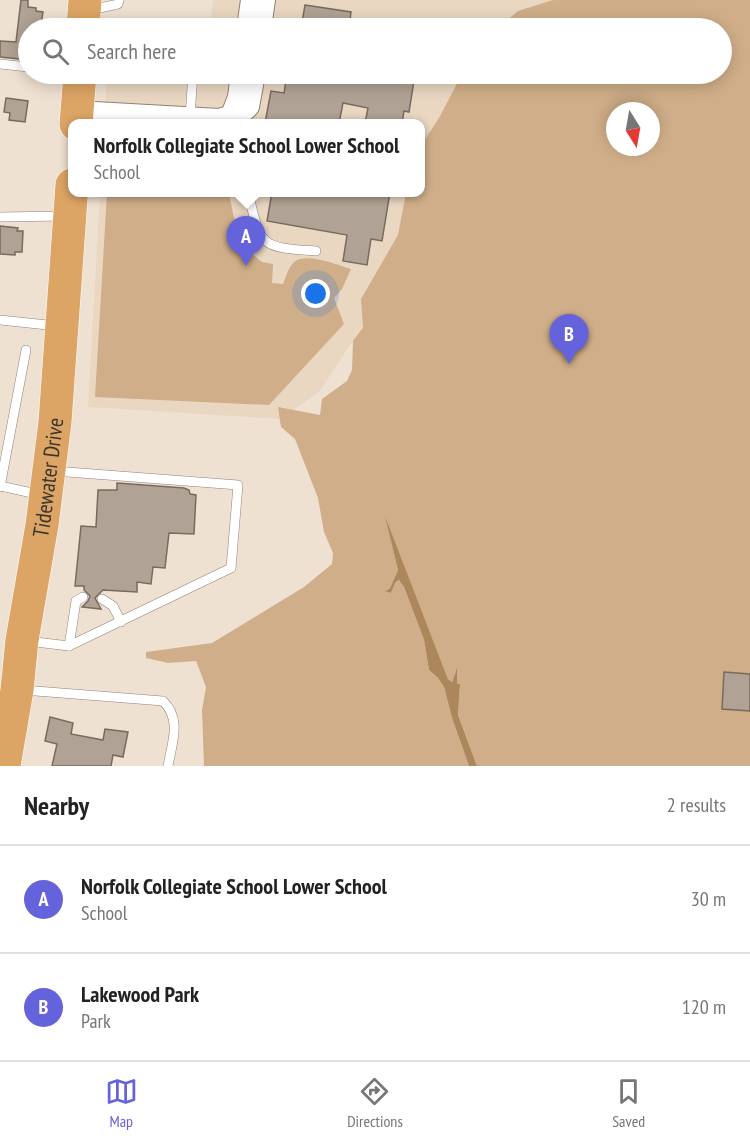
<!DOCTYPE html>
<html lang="en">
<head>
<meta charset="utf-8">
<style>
	:root { --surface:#fff; --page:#f6f6f6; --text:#222; --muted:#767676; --line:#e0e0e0; --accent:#6463dc }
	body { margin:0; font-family:"PT Sans Narrow",sans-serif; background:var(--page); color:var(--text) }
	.compass { position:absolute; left:606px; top:102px; width:54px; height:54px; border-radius:50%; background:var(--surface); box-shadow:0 3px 15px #0003; rotate:169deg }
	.you { position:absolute; left:316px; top:294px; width:21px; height:21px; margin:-15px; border:4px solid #fff; border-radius:50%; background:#1a73e8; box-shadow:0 0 0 9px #1a73e833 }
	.badge { display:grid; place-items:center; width:39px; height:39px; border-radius:50%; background:var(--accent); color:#fff; font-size:20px; font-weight:700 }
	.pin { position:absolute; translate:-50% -50px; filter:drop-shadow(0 2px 3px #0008) }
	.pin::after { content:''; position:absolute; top:32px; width:21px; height:18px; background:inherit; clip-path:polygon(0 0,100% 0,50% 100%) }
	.popup { position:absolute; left:68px; top:119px; width:357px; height:78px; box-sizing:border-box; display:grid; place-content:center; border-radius:12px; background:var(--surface); filter:drop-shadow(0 2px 4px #0005); font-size:20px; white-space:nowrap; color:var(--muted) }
	.popup b { font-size:22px; color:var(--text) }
	.popup::after { content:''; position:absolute; left:50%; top:100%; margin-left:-12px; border:12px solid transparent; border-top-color:var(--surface) }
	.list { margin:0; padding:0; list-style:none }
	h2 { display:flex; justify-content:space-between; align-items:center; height:78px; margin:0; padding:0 24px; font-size:26px }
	h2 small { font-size:20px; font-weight:400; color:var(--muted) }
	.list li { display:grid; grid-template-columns:39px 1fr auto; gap:18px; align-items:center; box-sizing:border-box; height:108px; padding:0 24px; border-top:2px solid var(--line) }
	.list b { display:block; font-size:22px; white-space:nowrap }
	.list p { margin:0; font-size:20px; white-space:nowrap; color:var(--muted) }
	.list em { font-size:20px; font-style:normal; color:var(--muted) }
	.icon { flex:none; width:33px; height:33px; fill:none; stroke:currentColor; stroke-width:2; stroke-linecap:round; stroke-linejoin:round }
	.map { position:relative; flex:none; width:750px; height:766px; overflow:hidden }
	.search { position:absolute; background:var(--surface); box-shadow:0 3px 15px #0003; left:18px; right:18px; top:18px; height:66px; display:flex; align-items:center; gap:15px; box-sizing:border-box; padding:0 21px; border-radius:33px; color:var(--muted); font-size:22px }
	.sheet { height:294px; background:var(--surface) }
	nav { display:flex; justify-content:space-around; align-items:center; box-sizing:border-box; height:84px; border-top:2px solid var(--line); background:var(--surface); font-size:16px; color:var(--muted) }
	nav a { display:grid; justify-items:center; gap:3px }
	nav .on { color:var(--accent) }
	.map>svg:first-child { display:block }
	.built { fill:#ead7c2 }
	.green { fill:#d0ae89; fill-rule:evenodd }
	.water { fill:#ad875c }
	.building { fill:#b0a395; stroke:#776b5d; stroke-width:1.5 }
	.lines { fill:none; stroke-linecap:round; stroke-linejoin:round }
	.lane-casing { stroke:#8f8375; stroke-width:10 }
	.street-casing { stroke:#8f8375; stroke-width:20 }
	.highway-casing { stroke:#fff; stroke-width:34 }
	.lane { stroke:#fff; stroke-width:9 }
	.street { stroke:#fff; stroke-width:18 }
	.highway { stroke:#dca565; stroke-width:33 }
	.labels { text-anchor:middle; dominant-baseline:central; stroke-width:6; stroke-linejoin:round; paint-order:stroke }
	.street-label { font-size:22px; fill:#39342e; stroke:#fff }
</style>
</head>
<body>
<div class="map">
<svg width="750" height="766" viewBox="0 0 750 766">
	<rect width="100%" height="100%" fill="#efe1d2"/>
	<!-- built -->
	<g class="built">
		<path d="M213,0H553L515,28H110V20L210,28Z"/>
		<path d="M107,74H492L369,316L320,391L281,419L88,407L100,193L420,192V124L104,123Z"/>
	</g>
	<!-- green -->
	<g class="green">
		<path d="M553,0H750V766H477L458,715L460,684H457L456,670L452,682L448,679L387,522L398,570L390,588L386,590L391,593L395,583L400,580L404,587L424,640L429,670L438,678L444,687L452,718L469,766H204L202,710L206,687L196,661L168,663L146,658V652L212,643L304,587L332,564L333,553L324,532L318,498L295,439L281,427L278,407L320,415L322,399L347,381L352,370L353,341L363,327L361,299L398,235L406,193L420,192V147L439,118L462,74H722V28H498L518,11ZM615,111H651V147H615Z"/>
		<path d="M107,193H229L239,244L262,262L273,264L272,283L283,284C286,277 288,268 294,262C306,252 337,265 351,269L342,289L334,298L344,324L269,405L95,397Z"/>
	</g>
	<!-- water -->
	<path class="water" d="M385,516L448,679L452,682L457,668V684H460L458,715L477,766H469L452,718L444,687L438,678L429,670L424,640L404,587L399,580L395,583L391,593L385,591L390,588L398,570Z"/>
	<!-- building -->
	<g class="building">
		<path d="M21,0H28V7L36,8V11L43,12L41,25L35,24V28H28V60L0,57V41L16,42Z"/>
		<path d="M305,5L351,12L349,28H301Z"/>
		<path d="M287,74H415L409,112L404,111L402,123H365L368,108L343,103L339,123H265L271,91L284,93Z"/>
		<path d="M6,98L28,101L25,122L9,120L10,113L4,112Z"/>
		<path d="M272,192H390L382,241L371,239L367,265L343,261L347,235L267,221Z"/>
		<path d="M0,226L18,228L17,231H23L22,252H15V255L0,254Z"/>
		<path d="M117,483L184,488L189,490L190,494L196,495L194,534L169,533L165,568L153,567L151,584L137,582V592L103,590L95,598L101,609L82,607L88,601L90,596L84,590V586H75L81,526L96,527L98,490H117Z"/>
		<path d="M724,672L750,674V711L722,709Z"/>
		<path d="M50,717L73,723L71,734L103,740L105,729L128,732L123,757L113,755L111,766H52L57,744L45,741Z"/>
	</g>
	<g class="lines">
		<!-- lane casing -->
		<g class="lane-casing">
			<g id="lane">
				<path d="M90,10L118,4L119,0"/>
				<path d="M0,64L28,67"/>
				<path d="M157,74L193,76"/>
				<path d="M190,116L193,74"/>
				<path d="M248,192C261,248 260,247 316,251"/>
				<path d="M0,217L64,216"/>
				<path d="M0,320L57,326"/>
				<path d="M0,486L41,495"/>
				<path d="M0,487L26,350"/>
				<path d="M102,599L113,606L121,622"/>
				<path d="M27,641L69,646L231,568L238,485L54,471"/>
				<path d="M69,646L76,601L83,597"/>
				<path d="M23,690L163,701C182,719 172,743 168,766"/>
			</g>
		</g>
		<!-- street casing -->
		<g class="street-casing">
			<g id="street">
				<path d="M246,28L250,0"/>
				<path d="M262,28L266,0"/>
				<path d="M240,74L237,97L230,115L246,111L250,107L256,74"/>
				<path d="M77,110L219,118L230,115"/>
			</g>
		</g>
		<!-- highway casing -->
		<g class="highway-casing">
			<g id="highway">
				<path d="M83,28L85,0"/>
				<path d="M76,124L80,74"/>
				<path id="s1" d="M4,766L17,690L22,640L42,525L55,422L72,185"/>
			</g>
		</g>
		<!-- lane -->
		<use href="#lane" class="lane"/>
		<!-- street -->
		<use href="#street" class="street"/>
		<!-- highway -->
		<use href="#highway" class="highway"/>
	</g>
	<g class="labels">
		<!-- street labels -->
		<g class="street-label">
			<text stroke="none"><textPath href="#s1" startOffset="292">Tidewater Drive</textPath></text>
		</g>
	</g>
</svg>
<svg class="compass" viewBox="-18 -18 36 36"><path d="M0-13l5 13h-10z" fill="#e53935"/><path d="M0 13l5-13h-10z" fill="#767676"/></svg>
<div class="you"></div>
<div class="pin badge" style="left:246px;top:266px">A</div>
<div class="popup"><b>Norfolk Collegiate School Lower School</b>School</div>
<div class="pin badge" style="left:569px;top:364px">B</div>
<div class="search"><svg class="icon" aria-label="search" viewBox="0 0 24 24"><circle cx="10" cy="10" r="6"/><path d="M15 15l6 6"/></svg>Search here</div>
</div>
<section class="sheet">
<h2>Nearby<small>2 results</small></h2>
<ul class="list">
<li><span class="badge">A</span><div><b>Norfolk Collegiate School Lower School</b><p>School</p></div><em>30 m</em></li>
<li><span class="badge">B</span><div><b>Lakewood Park</b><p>Park</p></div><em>120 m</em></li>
</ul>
</section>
<nav>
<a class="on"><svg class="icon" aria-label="map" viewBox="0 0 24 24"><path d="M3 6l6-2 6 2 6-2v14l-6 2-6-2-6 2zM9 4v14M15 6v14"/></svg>Map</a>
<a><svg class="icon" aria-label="directions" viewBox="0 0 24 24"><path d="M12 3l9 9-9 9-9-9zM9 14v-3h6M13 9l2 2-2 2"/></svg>Directions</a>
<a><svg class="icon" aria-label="saved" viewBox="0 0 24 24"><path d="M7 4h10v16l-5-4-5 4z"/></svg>Saved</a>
</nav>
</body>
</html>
